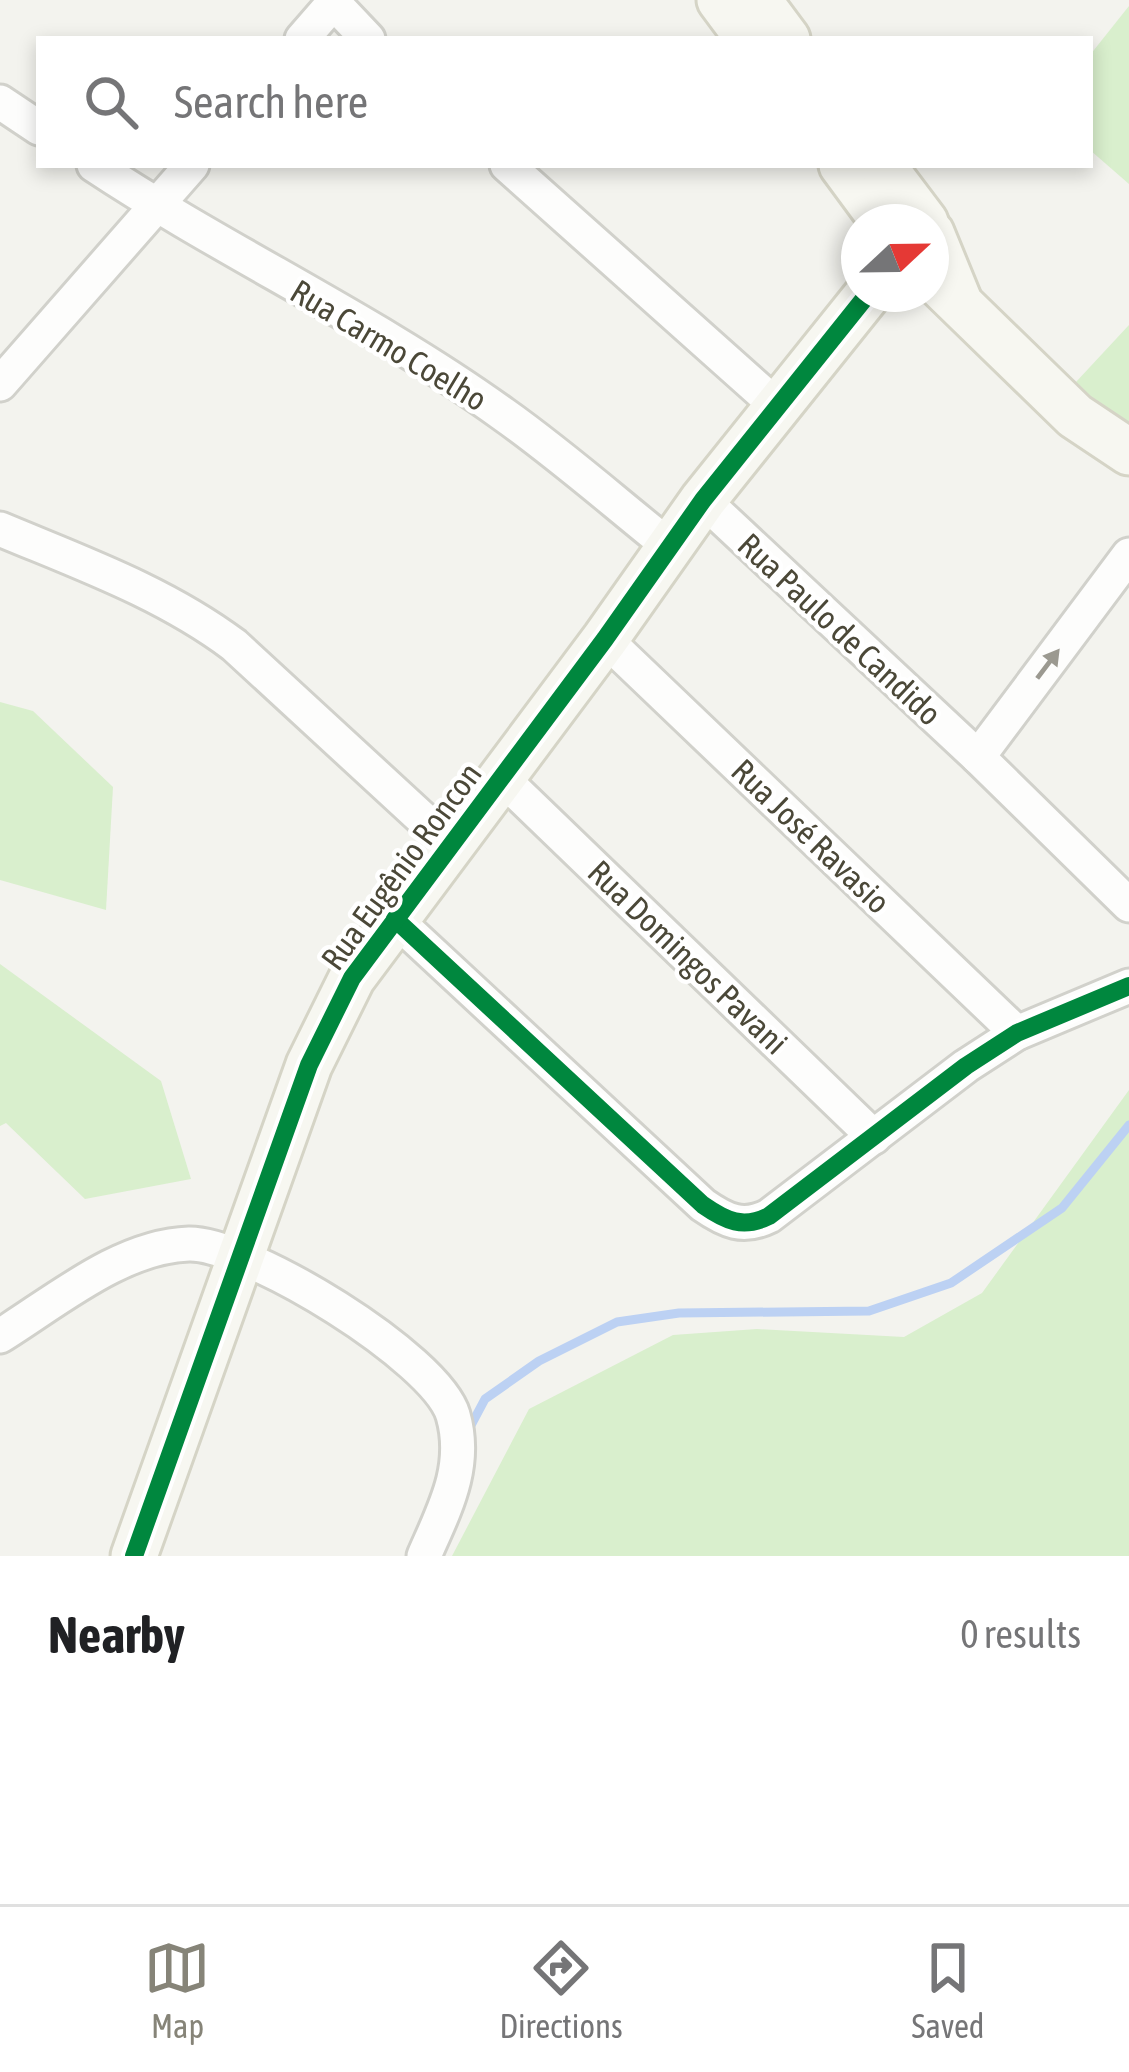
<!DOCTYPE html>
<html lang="en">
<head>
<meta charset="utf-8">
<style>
	:root { --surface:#fff; --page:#f6f6f6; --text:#202124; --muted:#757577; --line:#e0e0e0; --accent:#868478 }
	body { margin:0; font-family:"Asap Condensed",sans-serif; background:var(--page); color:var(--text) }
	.compass { position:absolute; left:841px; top:204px; width:108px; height:108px; border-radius:50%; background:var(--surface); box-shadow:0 6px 18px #0003; rotate:68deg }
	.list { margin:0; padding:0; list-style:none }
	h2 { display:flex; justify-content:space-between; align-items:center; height:156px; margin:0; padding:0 48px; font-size:51px }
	h2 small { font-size:39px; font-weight:400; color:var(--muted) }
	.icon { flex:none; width:66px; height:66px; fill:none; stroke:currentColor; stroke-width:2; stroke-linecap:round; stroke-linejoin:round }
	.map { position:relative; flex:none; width:1129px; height:1556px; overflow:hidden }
	.search { position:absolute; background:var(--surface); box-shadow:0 6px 18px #0003; left:36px; right:36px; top:36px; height:132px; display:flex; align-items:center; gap:30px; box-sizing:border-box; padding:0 42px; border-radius:0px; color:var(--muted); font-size:45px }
	.sheet { height:348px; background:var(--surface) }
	nav { display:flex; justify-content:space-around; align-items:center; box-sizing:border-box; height:168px; border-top:3px solid var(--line); background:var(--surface); font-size:33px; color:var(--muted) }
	nav a { display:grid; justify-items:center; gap:6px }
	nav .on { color:var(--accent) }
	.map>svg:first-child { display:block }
	.green { fill:#d9efcd }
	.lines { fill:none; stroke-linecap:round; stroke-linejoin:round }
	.stream { stroke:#bcd1f3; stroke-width:9 }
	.street-casing { stroke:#d1d1cb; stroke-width:39 }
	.secondary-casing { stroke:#d5d4c6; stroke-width:51 }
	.street { stroke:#fdfdfc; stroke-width:33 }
	.secondary { stroke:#f7f7f1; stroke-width:45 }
	.cycleway-casing { stroke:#fff; stroke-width:26 }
	.cycleway { stroke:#00873e; stroke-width:18 }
	.oneway { fill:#9b9990 }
	.labels { text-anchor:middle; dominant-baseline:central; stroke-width:9; stroke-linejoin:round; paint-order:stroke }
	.street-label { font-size:33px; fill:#4b4838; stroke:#fff }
</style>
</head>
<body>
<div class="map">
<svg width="1129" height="1556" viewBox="0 0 1129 1556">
	<rect width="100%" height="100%" fill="#f3f3ee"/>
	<!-- green -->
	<g class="green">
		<path d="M1129,6V184L1090,150V55Z"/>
		<path d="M1129,325V428L1118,423L1076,382Z"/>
		<path d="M0,702L33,711L113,787L106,910L0,880Z"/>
		<path d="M0,964L161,1081L191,1179L85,1199L6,1123L0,1126Z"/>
		<path d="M1129,1090V1556H452L529,1409L673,1335L757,1329L904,1337L982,1293Z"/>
	</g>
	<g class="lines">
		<!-- stream -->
		<path class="stream" d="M468,1431L485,1399L539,1361L617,1322L679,1313L869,1311L951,1283L1062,1208L1129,1125"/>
		<!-- street casing -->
		<g class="street-casing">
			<g id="street">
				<path d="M331,0L368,39"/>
				<path d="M302,39L336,0"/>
				<path d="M0,102L39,128"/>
				<path d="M94,165C227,253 374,321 503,414C561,455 614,502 669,546"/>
				<path d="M507,165L776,405"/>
				<path d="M0,384L192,165"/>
				<path d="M703,500L978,757L1129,905"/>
				<path d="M0,529C81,563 163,592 234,645L450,844"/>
				<path d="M605,639L1017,1033"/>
				<path d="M978,757L1129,555"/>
				<path d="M502,778L874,1137"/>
				<path d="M395,919L703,1205C726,1221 743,1229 769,1216L966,1066L1017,1033L1129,986"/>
				<path d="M0,1336C55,1302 121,1246 189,1244C248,1243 436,1358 453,1415C468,1467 444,1510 424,1556"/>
			</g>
		</g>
		<!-- secondary casing -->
		<g class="secondary-casing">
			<g id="secondary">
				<path d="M720,0L749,39"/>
				<path d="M758,0L787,39"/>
				<path d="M842,165L884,222"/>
				<path d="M882,165L925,222"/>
				<path d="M931,233L958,299"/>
				<path d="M931,276L1075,416L1129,452"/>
				<path d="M134,1556L309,1065L352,978L605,639L703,500L868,294"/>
			</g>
		</g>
		<!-- street -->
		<use href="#street" class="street"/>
		<!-- secondary -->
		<use href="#secondary" class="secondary"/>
		<!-- cycleway casing -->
		<g class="cycleway-casing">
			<g id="cycleway">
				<path d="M395,919L703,1205C726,1221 743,1229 769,1216L966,1066L1017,1033L1129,986"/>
				<path d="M134,1556L309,1065L352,978L605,639L703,500L868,294"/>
			</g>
		</g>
		<!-- cycleway -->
		<use href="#cycleway" class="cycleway"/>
	</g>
	<!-- one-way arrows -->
	<defs><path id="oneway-solid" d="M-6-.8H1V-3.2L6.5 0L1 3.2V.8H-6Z" transform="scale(3)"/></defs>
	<use class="oneway" href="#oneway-solid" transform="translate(1048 664) rotate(-53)"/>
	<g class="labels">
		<!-- street labels -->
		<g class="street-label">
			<text transform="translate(389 345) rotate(31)">Rua Carmo Coelho</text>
			<text transform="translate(840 629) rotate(43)">Rua Paulo de Candido</text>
			<text transform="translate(811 836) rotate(44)">Rua José Ravasio</text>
			<text transform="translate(401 866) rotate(-54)">Rua Eugênio Roncon</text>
			<text transform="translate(688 957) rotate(44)">Rua Domingos Pavani</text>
		</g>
	</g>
</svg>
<svg class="compass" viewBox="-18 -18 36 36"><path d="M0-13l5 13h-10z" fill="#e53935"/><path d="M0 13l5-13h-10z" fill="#757577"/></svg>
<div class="search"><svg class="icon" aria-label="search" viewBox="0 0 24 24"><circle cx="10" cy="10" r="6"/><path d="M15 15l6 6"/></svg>Search here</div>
</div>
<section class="sheet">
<h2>Nearby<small>0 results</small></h2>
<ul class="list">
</ul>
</section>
<nav>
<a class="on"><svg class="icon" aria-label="map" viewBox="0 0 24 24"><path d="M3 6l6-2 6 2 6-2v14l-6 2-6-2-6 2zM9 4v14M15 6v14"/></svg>Map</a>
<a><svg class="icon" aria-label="directions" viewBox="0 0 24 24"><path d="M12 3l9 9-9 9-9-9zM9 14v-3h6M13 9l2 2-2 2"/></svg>Directions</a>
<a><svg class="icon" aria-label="saved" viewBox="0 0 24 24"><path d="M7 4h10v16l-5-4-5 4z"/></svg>Saved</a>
</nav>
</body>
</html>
